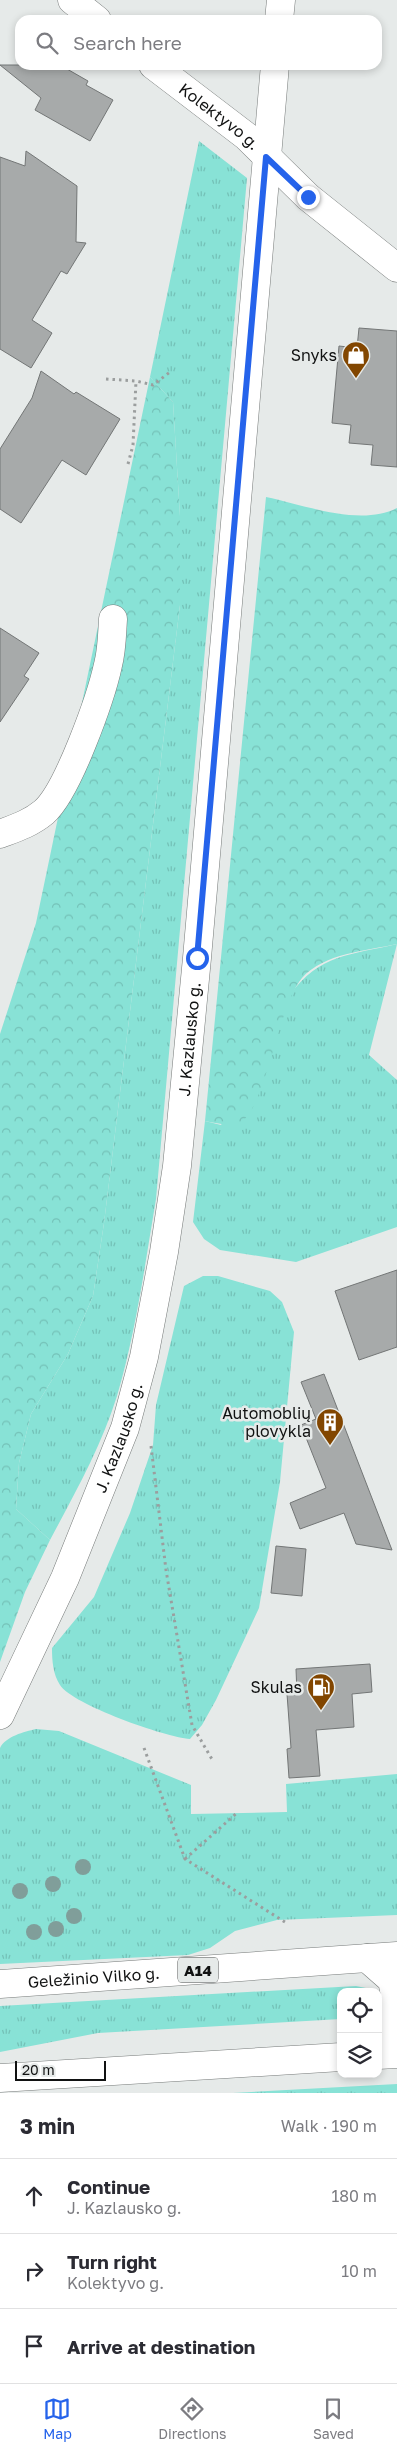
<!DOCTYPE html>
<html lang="en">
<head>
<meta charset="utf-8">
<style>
	:root { --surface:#fff; --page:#f2f2f3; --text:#2b2b33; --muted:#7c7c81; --line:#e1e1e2; --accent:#2563eb }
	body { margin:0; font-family:"Golos Text",sans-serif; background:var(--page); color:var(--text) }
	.controls { position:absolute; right:15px; bottom:15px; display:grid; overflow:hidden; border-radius:10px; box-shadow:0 2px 8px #0003 }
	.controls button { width:45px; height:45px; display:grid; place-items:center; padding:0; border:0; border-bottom:1px solid var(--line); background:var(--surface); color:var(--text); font:25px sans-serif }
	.scale { position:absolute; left:15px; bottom:12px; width:91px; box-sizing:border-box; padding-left:5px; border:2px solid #111212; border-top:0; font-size:14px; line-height:18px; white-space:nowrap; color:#111212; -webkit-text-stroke:4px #e6eae9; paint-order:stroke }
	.stop { position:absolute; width:15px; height:15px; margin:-11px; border:4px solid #2563eb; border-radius:50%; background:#fff }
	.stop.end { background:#2563eb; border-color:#fff; box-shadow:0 1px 5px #0008 }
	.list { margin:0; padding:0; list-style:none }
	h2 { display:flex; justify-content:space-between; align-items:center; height:65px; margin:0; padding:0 20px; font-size:21px }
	h2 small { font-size:16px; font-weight:400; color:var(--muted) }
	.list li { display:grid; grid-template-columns:32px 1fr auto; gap:15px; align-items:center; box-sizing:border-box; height:75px; padding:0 20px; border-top:1px solid var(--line) }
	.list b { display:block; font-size:19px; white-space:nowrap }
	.list p { margin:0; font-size:16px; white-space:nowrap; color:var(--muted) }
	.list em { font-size:16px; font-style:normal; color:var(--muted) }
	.icon { flex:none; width:28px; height:28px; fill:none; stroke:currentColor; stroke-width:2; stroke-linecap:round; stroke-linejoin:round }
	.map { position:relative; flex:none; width:397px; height:2093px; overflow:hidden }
	.search { position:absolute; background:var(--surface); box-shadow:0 2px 8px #0003; left:15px; right:15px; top:15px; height:55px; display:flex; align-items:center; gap:12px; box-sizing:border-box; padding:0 18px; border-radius:15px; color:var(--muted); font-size:19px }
	.sheet { height:290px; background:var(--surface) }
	nav { display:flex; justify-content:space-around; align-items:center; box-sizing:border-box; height:70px; border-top:1px solid var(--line); background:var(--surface); font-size:14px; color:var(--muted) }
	nav a { display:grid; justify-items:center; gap:2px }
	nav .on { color:var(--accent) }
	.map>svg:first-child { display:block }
	.grass { fill:url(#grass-tufts) }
	.forest { fill:url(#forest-crowns) }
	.building { fill:#a7aaaa; stroke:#737676 }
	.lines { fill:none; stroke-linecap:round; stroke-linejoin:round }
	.minor-casing { stroke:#777b7a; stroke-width:29 }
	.tertiary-casing { stroke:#777b7a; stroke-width:29 }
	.trunk-casing { stroke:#777b7a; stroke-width:29 }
	.path { stroke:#9b9e9e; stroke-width:3; stroke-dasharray:2.5 4; stroke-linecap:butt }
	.minor { stroke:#fff; stroke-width:28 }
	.tertiary { stroke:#fff; stroke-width:28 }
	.trunk { stroke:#fff; stroke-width:28 }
	.tree { fill:#809e9a }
	.route { stroke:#2563eb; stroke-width:6 }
	.labels { text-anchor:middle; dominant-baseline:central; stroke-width:5; stroke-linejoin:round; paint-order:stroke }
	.shield { fill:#e6eae9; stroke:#515352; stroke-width:1 }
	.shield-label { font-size:15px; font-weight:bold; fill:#111212 }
	.street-label { font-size:16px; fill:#111212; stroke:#e6eae9 }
	.poi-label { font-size:16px; fill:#111212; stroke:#e6eae9; text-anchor:end }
</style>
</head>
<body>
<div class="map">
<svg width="397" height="2093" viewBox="0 0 397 2093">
	<defs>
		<pattern id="grass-tufts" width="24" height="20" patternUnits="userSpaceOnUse" patternTransform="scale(1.25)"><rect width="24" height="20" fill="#88e2d6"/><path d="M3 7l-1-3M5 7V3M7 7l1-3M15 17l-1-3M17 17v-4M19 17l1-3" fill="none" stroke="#74c1b7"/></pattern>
		<pattern id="forest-crowns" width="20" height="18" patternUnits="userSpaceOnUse" patternTransform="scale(1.25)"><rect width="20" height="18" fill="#88e2d6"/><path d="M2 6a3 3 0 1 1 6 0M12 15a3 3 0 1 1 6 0" fill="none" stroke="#74c1b7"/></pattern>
	</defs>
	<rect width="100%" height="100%" fill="#e6eae9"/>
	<!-- grass -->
	<g class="grass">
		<path d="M199,141L247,178L156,1199C145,1264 136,1332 117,1396C101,1447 75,1493 50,1540L16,1509L19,1463L31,1414L68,1354L93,1296L104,1223L180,605V516L173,402L150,377Z"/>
		<path d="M397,944L369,1055L397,1080V1227L296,1262L220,1250L204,1239L193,1222L205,1121L221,1125L290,995C319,954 351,955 397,944Z"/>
		<path d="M203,1276H218L270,1291L282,1302L294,1332L280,1482L259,1608L216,1700L202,1725L190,1739C165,1737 73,1705 60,1685C53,1674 52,1661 52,1648L94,1597L130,1513L153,1445L156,1405L184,1286Z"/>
		<path d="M36,1729L59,1731L191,1785V1814L287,1812L286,1784L397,1774V1915L277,1920L235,1931L210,1948L188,1955L0,1964V1748C6,1736 24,1732 36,1729Z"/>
		<path d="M356,1986L371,1989L373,1992H341V2019L98,2033L0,2052V2006Z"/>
		<path d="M397,2084V2093H233Z"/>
	</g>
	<!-- forest -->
	<g class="forest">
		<path d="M150,377L173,402L180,516V605L104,1223L93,1296L68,1354L31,1414L19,1463L16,1509L50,1540L25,1592L0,1662V1034L36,923Z"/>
		<path d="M266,497C305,505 360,527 397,508V944C366,951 324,953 302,978C277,1007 266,1111 239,1123C229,1127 216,1123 205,1121Z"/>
	</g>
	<!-- building -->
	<g class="building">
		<path d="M0,65H60L88,81L86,85L113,100L90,141L35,110L41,98Z"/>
		<path d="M26,151L77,186L76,242L86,243L67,274L61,271L32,320L52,333L31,368L0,349V157L25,166Z"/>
		<path d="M359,328L397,331V467L371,465L373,445L349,443L351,425L332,423L339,346L357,348Z"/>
		<path d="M41,371L74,394L76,392L120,419L86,475L62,460L21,523L0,509V449L32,398Z"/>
		<path d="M0,628L39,653L24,676L29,679L0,722Z"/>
		<path d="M397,1270V1347L359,1360L335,1291Z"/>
		<path d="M324,1374L392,1550L356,1544L344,1513L300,1529L290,1503L326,1488L301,1425L316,1419L301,1382Z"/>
		<path d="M276,1546L306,1549L302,1596L271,1593Z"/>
		<path d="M370,1664L372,1692L352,1694L354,1727L316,1730L320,1776L289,1778L287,1749L291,1748L287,1694H297L296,1669Z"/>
	</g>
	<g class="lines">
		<!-- minor casing -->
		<g class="minor-casing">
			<g id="minor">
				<path d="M72,0L97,20"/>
				<path id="s1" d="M153,65L246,136L308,197L397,268"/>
				<path d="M0,834C16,828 31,823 44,812C68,791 101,697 108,665C112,650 112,634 113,619"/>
			</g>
		</g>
		<!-- tertiary casing -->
		<g class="tertiary-casing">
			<g id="tertiary">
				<path d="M279,20L281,0"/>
				<path id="s2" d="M0,1715L65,1578L125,1428L144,1357L164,1252L177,1166L197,958L275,65"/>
			</g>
		</g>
		<!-- trunk casing -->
		<g class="trunk-casing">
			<g id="trunk">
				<path d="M367,1958L392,1980L396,2000L391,2027L378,2042"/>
				<path id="s3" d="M0,1984L397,1956"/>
				<path d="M378,2055L397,2054"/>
				<path d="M0,2078L341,2057"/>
			</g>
		</g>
		<!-- path -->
		<g class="path">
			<path d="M106,379L136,381L153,385L170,372"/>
			<path d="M128,464L133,445L136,381"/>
			<path d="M151,1446L166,1570L192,1725L213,1761"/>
			<path d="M144,1748L185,1859L288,1924"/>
			<path d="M185,1859L238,1812"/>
		</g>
		<!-- minor -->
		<use href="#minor" class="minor"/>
		<!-- tertiary -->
		<use href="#tertiary" class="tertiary"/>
		<!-- trunk -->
		<use href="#trunk" class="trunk"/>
	</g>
	<!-- trees -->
	<g class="tree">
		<circle cx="83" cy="1867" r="8"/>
		<circle cx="53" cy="1884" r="8"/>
		<circle cx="20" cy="1891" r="8"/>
		<circle cx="74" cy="1916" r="8"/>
		<circle cx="56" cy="1929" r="8"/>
		<circle cx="34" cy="1932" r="8"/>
	</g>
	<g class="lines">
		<!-- route -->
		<path class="route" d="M197,958L266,157L308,197"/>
	</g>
	<!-- icons -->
	<defs>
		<g id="shop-pin" transform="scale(1.4375)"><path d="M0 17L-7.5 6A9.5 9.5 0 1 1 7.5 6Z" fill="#824600" stroke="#e6eae9"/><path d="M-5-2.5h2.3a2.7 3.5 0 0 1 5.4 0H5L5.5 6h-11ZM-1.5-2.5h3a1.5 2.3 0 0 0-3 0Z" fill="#fff"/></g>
		<g id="building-pin" transform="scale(1.4375)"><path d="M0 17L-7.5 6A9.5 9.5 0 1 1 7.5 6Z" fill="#824600" stroke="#e6eae9"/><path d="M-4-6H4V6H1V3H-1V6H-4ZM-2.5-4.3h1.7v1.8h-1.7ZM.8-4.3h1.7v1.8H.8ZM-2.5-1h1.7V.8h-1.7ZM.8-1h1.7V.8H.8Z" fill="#fff"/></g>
		<g id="fuel-pin" transform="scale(1.4375)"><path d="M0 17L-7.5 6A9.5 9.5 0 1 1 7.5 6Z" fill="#824600" stroke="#e6eae9"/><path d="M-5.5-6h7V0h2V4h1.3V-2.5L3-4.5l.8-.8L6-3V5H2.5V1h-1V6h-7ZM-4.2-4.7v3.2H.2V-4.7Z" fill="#fff"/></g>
	</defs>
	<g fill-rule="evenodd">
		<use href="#shop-pin" x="356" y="355"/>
		<use href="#building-pin" x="330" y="1422"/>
		<use href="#fuel-pin" x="321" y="1687"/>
	</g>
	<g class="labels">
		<!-- shield labels -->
		<rect class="shield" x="178" y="1957.5" width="40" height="25" rx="4"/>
		<g class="shield-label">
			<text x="198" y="1970">A14</text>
		</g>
		<!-- street labels -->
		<g class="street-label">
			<text stroke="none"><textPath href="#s1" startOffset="84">Kolektyvo g.</textPath></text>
			<text stroke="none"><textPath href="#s2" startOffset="708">J. Kazlausko g.</textPath></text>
			<text stroke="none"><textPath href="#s2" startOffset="302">J. Kazlausko g.</textPath></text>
			<text stroke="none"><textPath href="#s3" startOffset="94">Geležinio Vilko g.</textPath></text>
		</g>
		<!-- poi labels -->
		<g class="poi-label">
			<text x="337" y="355">Snyks</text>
			<text x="311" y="1413">Automoblių<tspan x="311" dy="18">plovykla</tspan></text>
			<text x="302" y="1687">Skulas</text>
		</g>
	</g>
</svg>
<div class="controls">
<button><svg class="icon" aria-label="locate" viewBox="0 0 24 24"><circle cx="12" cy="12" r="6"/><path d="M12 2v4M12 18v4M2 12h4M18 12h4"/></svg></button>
<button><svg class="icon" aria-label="layers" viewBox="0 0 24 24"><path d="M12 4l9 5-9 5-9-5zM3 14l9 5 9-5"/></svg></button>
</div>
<div class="scale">20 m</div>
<div class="stop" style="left:197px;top:958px"></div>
<div class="stop end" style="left:308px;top:197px"></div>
<div class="search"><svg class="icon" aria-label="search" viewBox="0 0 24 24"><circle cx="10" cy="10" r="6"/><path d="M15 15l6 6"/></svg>Search here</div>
</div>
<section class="sheet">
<h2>3 min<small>Walk · 190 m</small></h2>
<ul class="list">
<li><svg class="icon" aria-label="ahead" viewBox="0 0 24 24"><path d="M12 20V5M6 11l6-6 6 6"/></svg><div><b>Continue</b><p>J. Kazlausko g.</p></div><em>180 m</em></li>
<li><svg class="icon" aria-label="right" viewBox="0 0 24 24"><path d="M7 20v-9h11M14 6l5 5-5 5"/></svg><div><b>Turn right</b><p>Kolektyvo g.</p></div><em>10 m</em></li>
<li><svg class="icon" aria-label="arrive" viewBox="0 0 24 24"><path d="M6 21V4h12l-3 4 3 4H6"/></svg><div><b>Arrive at destination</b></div></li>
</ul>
</section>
<nav>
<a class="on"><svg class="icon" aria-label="map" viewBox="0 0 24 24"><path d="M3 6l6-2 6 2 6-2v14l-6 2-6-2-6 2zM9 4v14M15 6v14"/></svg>Map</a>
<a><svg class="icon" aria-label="directions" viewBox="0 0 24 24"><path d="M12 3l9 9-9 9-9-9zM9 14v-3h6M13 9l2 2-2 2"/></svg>Directions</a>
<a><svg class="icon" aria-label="saved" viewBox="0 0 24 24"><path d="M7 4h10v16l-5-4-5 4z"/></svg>Saved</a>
</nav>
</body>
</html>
